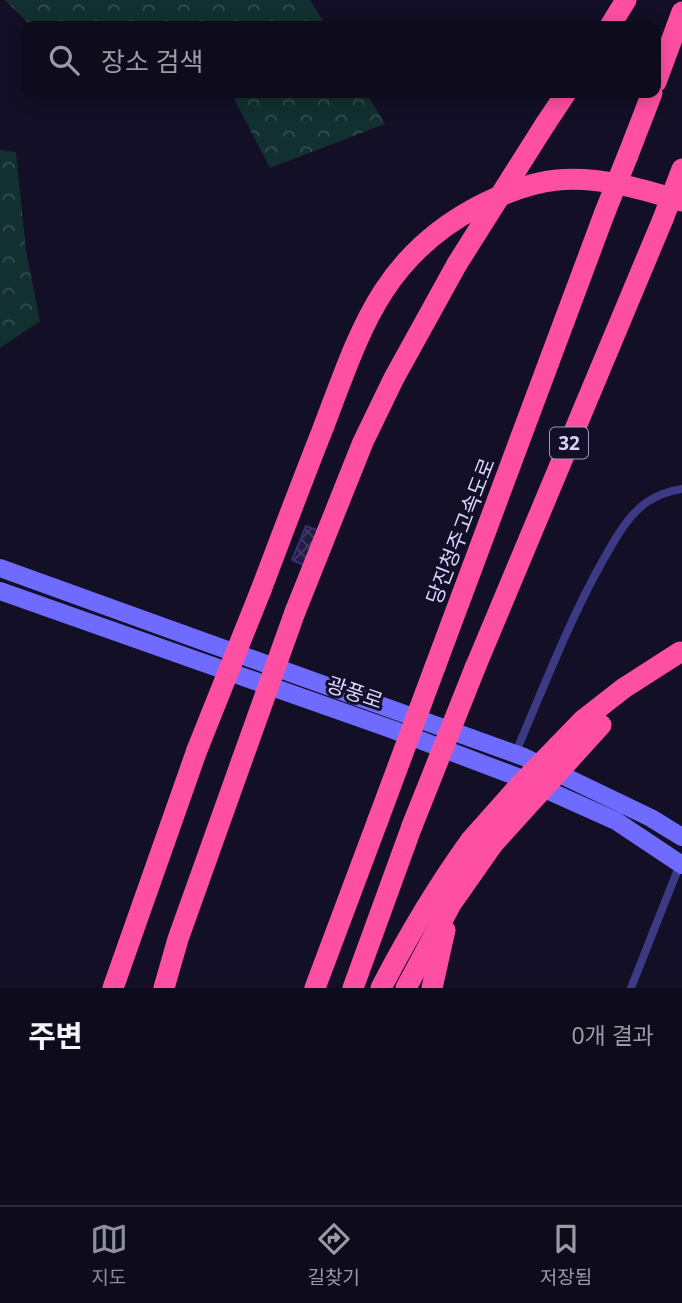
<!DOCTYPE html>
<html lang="ko">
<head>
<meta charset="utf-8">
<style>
	:root { --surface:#0e0b1c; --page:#171425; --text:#f1f3f6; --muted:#9b9ba3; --line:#2e2b3b; --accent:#8c9099 }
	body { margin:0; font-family:"Noto Sans","Noto Sans KR",sans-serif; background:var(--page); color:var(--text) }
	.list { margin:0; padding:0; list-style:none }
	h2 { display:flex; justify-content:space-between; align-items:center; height:91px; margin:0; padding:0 28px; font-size:30px }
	h2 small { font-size:23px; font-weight:400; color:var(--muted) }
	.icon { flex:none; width:38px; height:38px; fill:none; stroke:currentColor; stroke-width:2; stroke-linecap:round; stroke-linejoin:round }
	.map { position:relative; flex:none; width:682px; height:988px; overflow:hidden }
	.search { position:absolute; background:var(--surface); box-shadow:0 4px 18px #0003; left:21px; right:21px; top:21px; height:77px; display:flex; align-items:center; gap:18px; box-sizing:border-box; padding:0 24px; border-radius:14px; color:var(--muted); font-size:26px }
	.sheet { height:217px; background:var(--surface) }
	nav { display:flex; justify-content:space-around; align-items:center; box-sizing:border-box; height:98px; border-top:2px solid var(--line); background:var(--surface); font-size:19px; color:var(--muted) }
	nav a { display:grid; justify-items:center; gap:4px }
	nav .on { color:var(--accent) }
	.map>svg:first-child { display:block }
	.forest { fill:url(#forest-crowns) }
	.building { fill:url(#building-cross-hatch); stroke:#3b2d73; stroke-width:2 }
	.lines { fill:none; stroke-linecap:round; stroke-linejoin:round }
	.service { stroke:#3d3a85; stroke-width:8 }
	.secondary { stroke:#6f6bff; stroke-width:18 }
	.motorway { stroke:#ff4fa3; stroke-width:21 }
	.motorway-bridge { stroke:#ff4fa3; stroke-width:21 }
	.labels { text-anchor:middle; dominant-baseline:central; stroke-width:6; stroke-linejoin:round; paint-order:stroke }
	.shield { fill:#130f26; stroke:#9e99be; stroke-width:2 }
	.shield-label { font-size:19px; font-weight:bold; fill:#d9d4ff }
	.street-label { font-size:21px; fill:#d9d4ff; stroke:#130f26 }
</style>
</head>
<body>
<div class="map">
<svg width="682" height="988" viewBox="0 0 682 988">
	<defs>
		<pattern id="forest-crowns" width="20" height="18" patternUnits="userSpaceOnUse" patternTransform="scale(1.75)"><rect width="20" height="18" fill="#12302f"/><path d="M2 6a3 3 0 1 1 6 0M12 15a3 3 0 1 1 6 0" fill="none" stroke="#344d4e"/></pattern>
		<pattern id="building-cross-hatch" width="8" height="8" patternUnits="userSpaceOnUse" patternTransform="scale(1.75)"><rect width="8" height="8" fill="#241b47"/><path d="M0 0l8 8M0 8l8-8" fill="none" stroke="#433b63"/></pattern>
	</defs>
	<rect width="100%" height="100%" fill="#130f26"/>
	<!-- forest -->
	<g class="forest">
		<path d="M5,0H310L326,26H122L118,21L27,22Z"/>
		<path d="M231,93H366L385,124L270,168Z"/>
		<path d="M0,150L16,152L26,251L40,321L0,348Z"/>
	</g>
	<!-- building -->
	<path class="building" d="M306,526L327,534L313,569L292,560Z"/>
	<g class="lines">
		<!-- service -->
		<g class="service">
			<path d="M515,754C543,689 568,623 602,562C614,541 627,516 647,502C658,495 669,491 682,489"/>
			<path d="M631,988L680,864"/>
		</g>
		<!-- secondary -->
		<g class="secondary">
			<path d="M0,568L524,757L651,818L682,837"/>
			<path d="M0,591L391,729L520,778L616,821L682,865"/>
		</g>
		<!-- motorway -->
		<g class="motorway">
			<path d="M610,26L626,0"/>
			<path d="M656,82L682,12"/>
			<path d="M546,123L566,93"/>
			<path d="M628,155L652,93"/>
			<path d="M261,590C281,537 301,484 322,431C359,335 379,259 477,207C502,194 528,183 557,180C599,176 642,189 682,201"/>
			<path d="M295,612L363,442L394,378L457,264"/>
			<path d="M435,667L605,212"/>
			<path d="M475,668L663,219"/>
			<path d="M583,720L624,688L680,652"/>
			<path d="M113,988L197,750"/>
			<path d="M164,988L178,939L242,760"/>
			<path d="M315,988L378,820"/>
			<path d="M353,988L412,826"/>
			<path d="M381,988C408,936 437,887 471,840"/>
			<path d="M406,988L451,904L493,844"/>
			<path d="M432,988L445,930"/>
		</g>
		<!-- motorway-bridge -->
		<g class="motorway-bridge">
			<path d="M605,212L628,155"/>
			<path d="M663,219L682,169"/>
			<path d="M457,264L546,123"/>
			<path d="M197,750L261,590"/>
			<path d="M242,760L295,612"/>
			<path d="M378,820L435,667"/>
			<path d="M412,826L475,668"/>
			<path d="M471,840L518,787L583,720"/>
			<path d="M493,844L601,725"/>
		</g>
	</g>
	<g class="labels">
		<!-- shield labels -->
		<rect class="shield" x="550" y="427.5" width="38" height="31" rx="5"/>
		<g class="shield-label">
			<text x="569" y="443">32</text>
		</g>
		<!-- street labels -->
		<g class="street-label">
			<text transform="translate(460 531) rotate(-69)">당진청주고속도로</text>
			<text transform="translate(355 692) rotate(19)">광풍로</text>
		</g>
	</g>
</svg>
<div class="search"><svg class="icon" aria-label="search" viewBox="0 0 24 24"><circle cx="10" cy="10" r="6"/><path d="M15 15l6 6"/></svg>장소 검색</div>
</div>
<section class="sheet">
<h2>주변<small>0개 결과</small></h2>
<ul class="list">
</ul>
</section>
<nav>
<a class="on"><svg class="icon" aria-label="map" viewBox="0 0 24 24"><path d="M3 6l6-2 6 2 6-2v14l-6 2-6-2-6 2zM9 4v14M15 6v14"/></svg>지도</a>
<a><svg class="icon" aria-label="directions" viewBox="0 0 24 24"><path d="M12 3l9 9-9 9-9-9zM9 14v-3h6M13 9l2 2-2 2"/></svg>길찾기</a>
<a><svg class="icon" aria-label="saved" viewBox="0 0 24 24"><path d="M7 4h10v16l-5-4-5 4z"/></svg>저장됨</a>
</nav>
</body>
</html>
